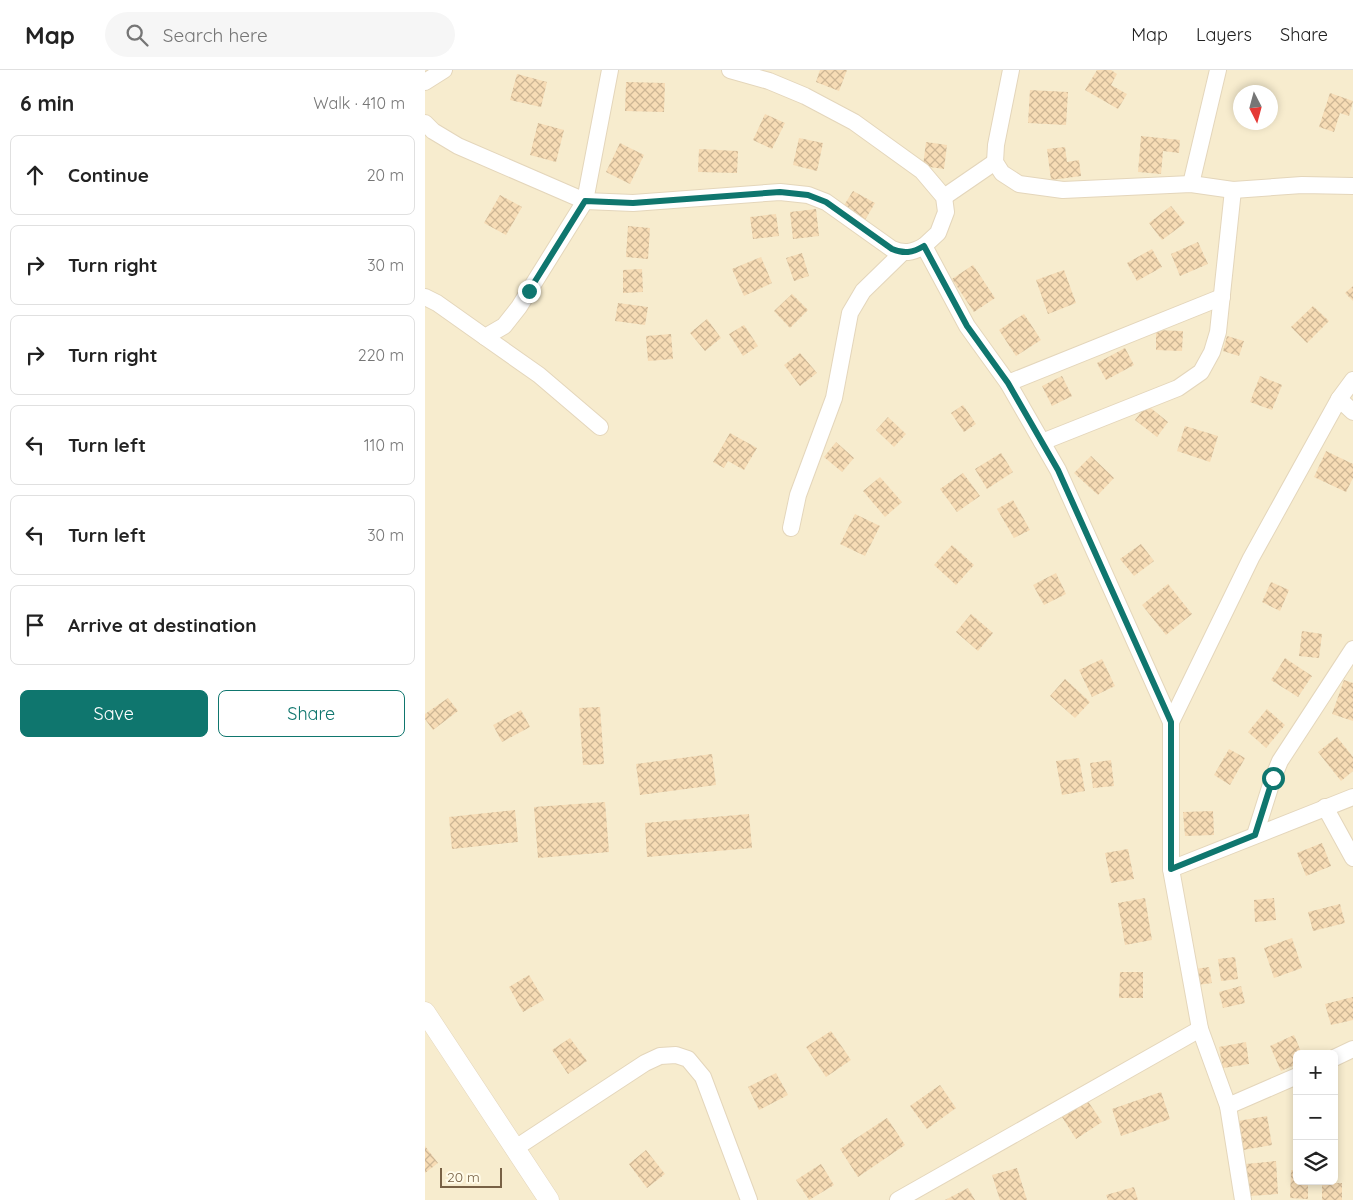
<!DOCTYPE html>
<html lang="en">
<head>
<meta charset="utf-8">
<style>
	:root { --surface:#fff; --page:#f6f6f6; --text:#222; --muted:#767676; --line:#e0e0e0; --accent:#0f766e }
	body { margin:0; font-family:Quicksand,sans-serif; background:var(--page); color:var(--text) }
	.controls { position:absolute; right:15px; bottom:15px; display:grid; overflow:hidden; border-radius:8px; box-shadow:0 2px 8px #0003 }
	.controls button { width:45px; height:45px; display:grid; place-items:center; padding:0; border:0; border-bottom:1px solid var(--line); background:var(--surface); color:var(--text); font:25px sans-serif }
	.compass { position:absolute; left:808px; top:15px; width:45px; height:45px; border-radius:50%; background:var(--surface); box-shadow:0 2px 8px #0003; rotate:174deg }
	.scale { position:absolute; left:15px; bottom:12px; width:62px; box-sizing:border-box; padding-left:5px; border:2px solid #786145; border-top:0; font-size:14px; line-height:18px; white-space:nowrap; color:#786145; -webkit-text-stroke:4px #fffbe9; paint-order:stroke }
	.stop { position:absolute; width:15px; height:15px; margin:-11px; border:4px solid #0f766e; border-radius:50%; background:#fff }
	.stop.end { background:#0f766e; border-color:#fff; box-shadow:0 1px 5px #0008 }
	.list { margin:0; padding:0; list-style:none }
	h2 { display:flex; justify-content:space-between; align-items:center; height:65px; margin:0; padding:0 20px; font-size:21px }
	h2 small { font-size:16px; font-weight:400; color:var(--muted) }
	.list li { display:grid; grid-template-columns:32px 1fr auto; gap:15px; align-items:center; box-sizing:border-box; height:80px; margin:0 10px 10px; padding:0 10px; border:1px solid var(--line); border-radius:8px }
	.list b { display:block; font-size:19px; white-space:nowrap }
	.list em { font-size:16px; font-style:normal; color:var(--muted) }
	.actions { display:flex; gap:10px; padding:15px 20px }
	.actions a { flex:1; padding:11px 0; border:1px solid var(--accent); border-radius:8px; text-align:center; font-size:18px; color:var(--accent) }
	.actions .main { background:var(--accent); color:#fff }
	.icon { flex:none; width:28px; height:28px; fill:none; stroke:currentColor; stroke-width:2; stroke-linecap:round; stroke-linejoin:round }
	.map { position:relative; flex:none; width:928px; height:1130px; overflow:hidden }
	header { display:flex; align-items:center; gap:30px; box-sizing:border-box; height:70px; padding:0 25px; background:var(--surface); border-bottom:1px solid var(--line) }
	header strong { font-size:24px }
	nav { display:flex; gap:28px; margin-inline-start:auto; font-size:18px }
	.search { width:350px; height:45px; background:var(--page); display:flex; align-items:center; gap:12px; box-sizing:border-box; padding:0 18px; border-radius:28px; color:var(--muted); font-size:19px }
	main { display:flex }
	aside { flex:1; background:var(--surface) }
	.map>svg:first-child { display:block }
	.residential { fill:#f7ecce; fill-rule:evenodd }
	.building { fill:url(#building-cross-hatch) }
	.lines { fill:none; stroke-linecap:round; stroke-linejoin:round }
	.minor-casing { stroke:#e4d6bb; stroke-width:18 }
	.tertiary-casing { stroke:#e4d6bb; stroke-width:21 }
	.minor { stroke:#fff; stroke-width:16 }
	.tertiary { stroke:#fff; stroke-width:20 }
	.route { stroke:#0f766e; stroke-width:6 }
</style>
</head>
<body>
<header>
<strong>Map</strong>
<div class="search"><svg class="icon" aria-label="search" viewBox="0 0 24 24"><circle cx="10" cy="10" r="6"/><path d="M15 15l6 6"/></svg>Search here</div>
<nav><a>Map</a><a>Layers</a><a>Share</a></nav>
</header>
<main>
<aside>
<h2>6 min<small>Walk · 410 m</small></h2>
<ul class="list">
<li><svg class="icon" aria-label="ahead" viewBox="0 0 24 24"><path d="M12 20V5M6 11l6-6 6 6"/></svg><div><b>Continue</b></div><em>20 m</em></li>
<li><svg class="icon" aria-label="right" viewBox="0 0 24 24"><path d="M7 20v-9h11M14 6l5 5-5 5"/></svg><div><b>Turn right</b></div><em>30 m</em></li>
<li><svg class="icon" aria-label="right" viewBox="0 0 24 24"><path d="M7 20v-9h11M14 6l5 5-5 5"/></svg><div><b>Turn right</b></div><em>220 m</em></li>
<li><svg class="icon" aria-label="left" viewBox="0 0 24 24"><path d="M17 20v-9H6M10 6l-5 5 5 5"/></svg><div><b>Turn left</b></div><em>110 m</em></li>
<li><svg class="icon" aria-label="left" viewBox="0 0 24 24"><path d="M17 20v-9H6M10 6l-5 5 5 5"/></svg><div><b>Turn left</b></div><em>30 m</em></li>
<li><svg class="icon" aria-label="arrive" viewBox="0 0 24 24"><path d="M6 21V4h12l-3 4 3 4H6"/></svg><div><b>Arrive at destination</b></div></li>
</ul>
<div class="actions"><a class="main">Save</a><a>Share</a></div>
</aside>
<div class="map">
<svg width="928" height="1130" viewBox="0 0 928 1130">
	<defs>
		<pattern id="building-cross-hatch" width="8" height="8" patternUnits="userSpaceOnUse" patternTransform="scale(1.25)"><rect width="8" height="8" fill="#f7dcb5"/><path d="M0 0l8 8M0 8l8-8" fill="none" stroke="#cdb695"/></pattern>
	</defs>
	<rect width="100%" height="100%" fill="#fff9e0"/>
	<!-- residential -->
	<path class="residential" d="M0,0H928V1130H0ZM816,22H846V52H816ZM872,984H909V1111H872Z"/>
	<!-- building -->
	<g class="building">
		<path d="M395,0H422L414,21L391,12Z"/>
		<path d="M672,0H686L692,4L686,15L702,24L693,39L660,20Z"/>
		<path d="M92,4L122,12L116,37L85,30Z"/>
		<path d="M201,12L240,13L239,42L200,41Z"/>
		<path d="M605,20L643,22L641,55L603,53Z"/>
		<path d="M905,23L928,31L924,46L915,43L909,62L894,57Z"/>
		<path d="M340,44L360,53L347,79L328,70Z"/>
		<path d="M113,53L139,60L131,92L105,85Z"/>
		<path d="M716,66L755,70L754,83L738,81L736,104L713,102Z"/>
		<path d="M374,68L398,73L392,101L368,95Z"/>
		<path d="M501,72L522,75L519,99L498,96Z"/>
		<path d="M195,73L219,85L205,114L181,102Z"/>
		<path d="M640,77L642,92L654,90L656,106L626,110L622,79Z"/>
		<path d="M274,79L313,81L312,103L273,102Z"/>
		<path d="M428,121L450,133L440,150L418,137Z"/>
		<path d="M75,125L97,137L81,165L59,153Z"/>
		<path d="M746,136L760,153L737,170L724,153Z"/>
		<path d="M391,139L394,166L368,169L365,142Z"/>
		<path d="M351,144L354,166L328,169L325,147Z"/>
		<path d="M203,156L225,158L223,189L201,187Z"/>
		<path d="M773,172L783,194L755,206L746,184Z"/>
		<path d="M727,179L737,197L712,211L702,193Z"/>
		<path d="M377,183L384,206L369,211L361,188Z"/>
		<path d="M336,187L347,213L319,226L307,199Z"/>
		<path d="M548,195L570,228L549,242L527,209Z"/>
		<path d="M217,199L218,222L198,223V200Z"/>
		<path d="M639,200L651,233L623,244L611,210Z"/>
		<path d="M928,216V231L920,223Z"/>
		<path d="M367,224L383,240L365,258L349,241Z"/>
		<path d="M193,233L223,237L220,255L190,251Z"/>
		<path d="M888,236L904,251L882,273L866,257Z"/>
		<path d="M599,244L616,270L591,286L574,260Z"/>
		<path d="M282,249L296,268L280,281L265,263Z"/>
		<path d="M319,255L333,276L318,286L304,264Z"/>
		<path d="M731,260L758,261L757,281L731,280Z"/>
		<path d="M246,264L248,289L223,291L221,266Z"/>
		<path d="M802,266L819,271L814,286L798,281Z"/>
		<path d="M700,278L709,295L681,310L672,293Z"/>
		<path d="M375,283L392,303L375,316L359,295Z"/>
		<path d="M637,306L647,326L627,336L617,316Z"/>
		<path d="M835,306L857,315L847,340L825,332Z"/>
		<path d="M538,335L551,354L539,362L526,343Z"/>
		<path d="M722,335L743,352L732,367L710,350Z"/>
		<path d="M463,347L481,364L469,377L451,360Z"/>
		<path d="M760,356L793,366L785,392L752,381Z"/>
		<path d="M305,363L332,378L319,400L303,391L299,398L288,392Z"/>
		<path d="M411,372L429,388L417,402L399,387Z"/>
		<path d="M901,381L928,394V408L921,422L889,407Z"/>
		<path d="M576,383L588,402L562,419L550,399Z"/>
		<path d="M666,386L689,408L673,425L649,403Z"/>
		<path d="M538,403L555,426L532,442L515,419Z"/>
		<path d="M455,407L477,432L460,447L438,421Z"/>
		<path d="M588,430L605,460L589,468L572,439Z"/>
		<path d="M430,444L455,456L440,486L415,474Z"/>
		<path d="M716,474L729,491L709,506L695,489Z"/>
		<path d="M527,475L549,495L531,515L509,495Z"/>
		<path d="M631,503L641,524L619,535L608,515Z"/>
		<path d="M846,512L864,520L855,541L837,532Z"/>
		<path d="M743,514L767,544L741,565L717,535Z"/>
		<path d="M546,544L568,563L553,581L531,562Z"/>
		<path d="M877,561L897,564L894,588L874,586Z"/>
		<path d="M860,588L887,606L873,627L846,610Z"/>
		<path d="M677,589L690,616L667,627L654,600Z"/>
		<path d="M640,609L665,632L650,648L625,626Z"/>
		<path d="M919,610L928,613V651L907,644Z"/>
		<path d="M23,628L33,641L8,660L0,649V644Z"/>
		<path d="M175,637L179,694L158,695L154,638Z"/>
		<path d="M842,639L860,655L841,678L823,662Z"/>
		<path d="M96,640L105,657L77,672L68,655Z"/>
		<path d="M912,667L928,687V701L916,711L893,682Z"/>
		<path d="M804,679L820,688L805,715L789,705Z"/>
		<path d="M287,684L291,715L215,725L211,694Z"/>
		<path d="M654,688L660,721L637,725L631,691Z"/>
		<path d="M686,690L689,716L668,718L665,693Z"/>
		<path d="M180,732L184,782L113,788L109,737Z"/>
		<path d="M90,740L93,772L27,779L24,747Z"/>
		<path d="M788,741L789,765L760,766L758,742Z"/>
		<path d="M324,744L327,778L222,787L220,753Z"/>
		<path d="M897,773L906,796L881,806L872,783Z"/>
		<path d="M703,779L709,809L686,813L680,783Z"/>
		<path d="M720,828L727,870L700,875L693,833Z"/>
		<path d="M849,828L851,850L830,852L829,830Z"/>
		<path d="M915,834L920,853L888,861L883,842Z"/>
		<path d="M867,868L877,898L849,908L839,878Z"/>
		<path d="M810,887L813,909L796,911L793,889Z"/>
		<path d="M784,897L787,913L773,915L770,899Z"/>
		<path d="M695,902H718V928H694Z"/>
		<path d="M104,905L119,930L98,942L84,917Z"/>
		<path d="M816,916L820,933L798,938L794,922Z"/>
		<path d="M928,927V950L906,955L900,934Z"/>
		<path d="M406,961L426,990L401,1007L381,977Z"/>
		<path d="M869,965L877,984H872V994L856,1001L845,976Z"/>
		<path d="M145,968L162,991L143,1004L127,980Z"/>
		<path d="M821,972L824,994L798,998L794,977Z"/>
		<path d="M351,1003L363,1025L334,1040L323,1017Z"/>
		<path d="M515,1015L531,1038L502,1059L485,1036Z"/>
		<path d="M736,1022L745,1049L696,1066L687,1039Z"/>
		<path d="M662,1030L677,1052L651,1069L637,1047Z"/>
		<path d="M842,1046L847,1075L818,1080L813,1051Z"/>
		<path d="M462,1048L480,1075L433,1107L415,1079Z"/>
		<path d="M0,1076L13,1093L0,1103Z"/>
		<path d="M221,1080L240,1104L222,1118L204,1094Z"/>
		<path d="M851,1091L853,1124L824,1126L821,1094Z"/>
		<path d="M396,1094L409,1115L384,1130L371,1110Z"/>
		<path d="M592,1098L602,1130H575L567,1105Z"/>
		<path d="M866,1100H872V1111H883V1129L865,1128Z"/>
		<rect x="897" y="1113" width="20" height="17"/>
		<path d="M709,1117L713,1130H683L681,1125Z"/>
		<path d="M543,1118L550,1130H520Z"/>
	</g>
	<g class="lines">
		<!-- minor casing -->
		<g class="minor-casing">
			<g id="minor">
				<path d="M305,0L344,11L380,26L429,52L497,101L519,127L521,142L513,163L499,176L542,256L583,313L633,400L746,652"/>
				<path d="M586,0L571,75L570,92L577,103L594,114L638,120L766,114L808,120L877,115L928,116"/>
				<path d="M0,12L19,0"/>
				<path d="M0,53L8,61L33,76L160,131L208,133L355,122L383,125L401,132L467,179C479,184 487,183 499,176"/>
				<path d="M766,114L793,0"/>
				<path d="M519,127L570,92"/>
				<path d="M0,227L12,233L60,267L79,256L94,237L160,131L185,0"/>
				<path d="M60,267L114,305L175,357"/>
				<path d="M583,313L797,227"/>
				<path d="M914,329L928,342"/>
				<path d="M617,372L753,318L776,302L787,282L793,262L808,120"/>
				<path d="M366,458L373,425L409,328L425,243L438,221L477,183"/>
				<path d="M900,737L928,788"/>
				<path d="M830,765L848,708L855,691L928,579"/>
				<path d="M746,799L928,727"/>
				<path d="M909,988L928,979"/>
				<path d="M803,1036L872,1006"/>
				<path d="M89,1079L220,993L235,986L251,985L263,989L278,1007L324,1130"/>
				<path d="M473,1130L775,959"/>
				<path d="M818,1130L803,1036L775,959L746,799V652L826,488L914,329L928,310"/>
			</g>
		</g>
		<!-- tertiary casing -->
		<g class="tertiary-casing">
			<path id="tertiary" d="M0,942L124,1130"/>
		</g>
		<!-- minor -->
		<use href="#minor" class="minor"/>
		<!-- tertiary -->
		<use href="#tertiary" class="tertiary"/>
	</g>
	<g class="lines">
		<!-- route -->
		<path class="route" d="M104,221L160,131L208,133L355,122L383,125L401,132L467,179C479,184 487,183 499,176L542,256L583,313L633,400L746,652V799L830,765L848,708"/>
	</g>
</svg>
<div class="controls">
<button>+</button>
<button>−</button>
<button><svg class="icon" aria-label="layers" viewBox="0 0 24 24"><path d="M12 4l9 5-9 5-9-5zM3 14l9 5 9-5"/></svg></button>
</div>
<svg class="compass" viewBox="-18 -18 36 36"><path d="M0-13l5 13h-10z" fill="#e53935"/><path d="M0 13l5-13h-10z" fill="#767676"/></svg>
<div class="scale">20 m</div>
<div class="stop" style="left:848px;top:708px"></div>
<div class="stop end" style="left:104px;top:221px"></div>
</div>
</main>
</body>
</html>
